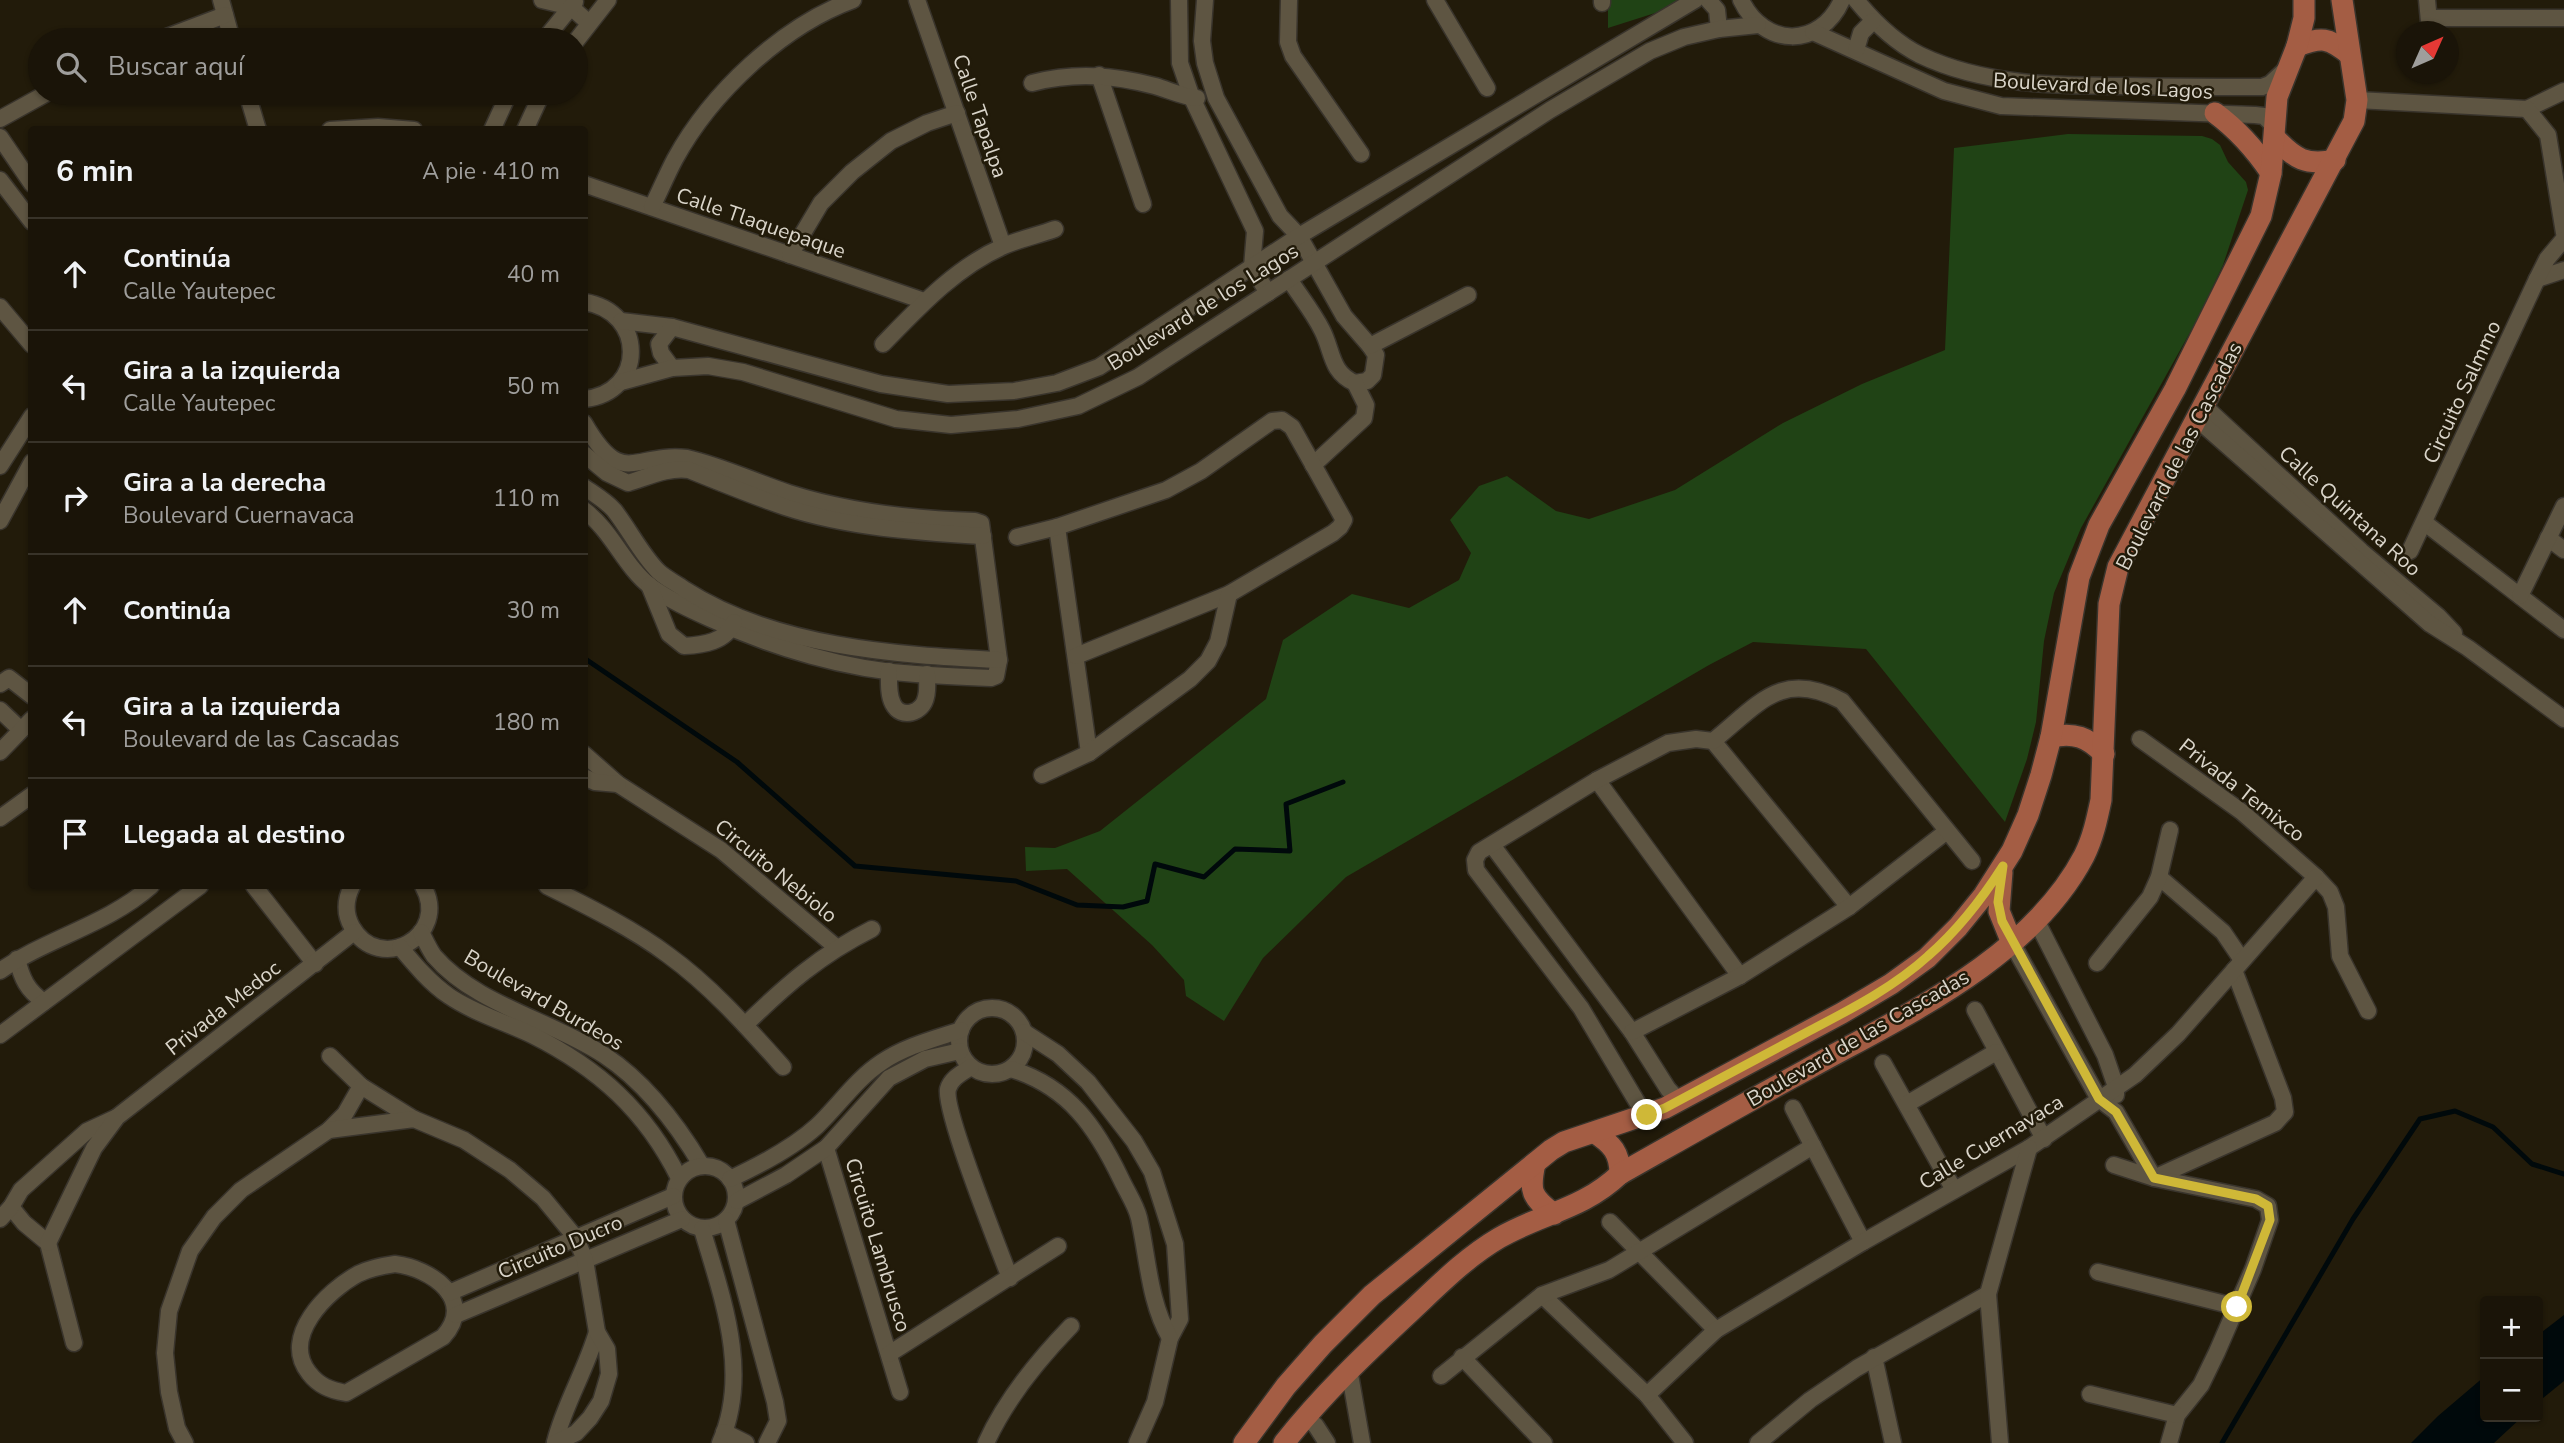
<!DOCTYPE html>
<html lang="es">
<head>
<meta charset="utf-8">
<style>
	:root { --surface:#1a1408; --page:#231d12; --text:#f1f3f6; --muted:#9f9e9c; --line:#383329 }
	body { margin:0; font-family:"Nunito Sans",sans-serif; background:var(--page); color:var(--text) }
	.controls { position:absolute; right:21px; bottom:21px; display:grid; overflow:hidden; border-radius:7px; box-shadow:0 2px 5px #0004 }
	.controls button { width:63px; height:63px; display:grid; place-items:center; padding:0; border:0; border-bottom:2px solid var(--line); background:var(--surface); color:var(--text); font:35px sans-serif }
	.compass { position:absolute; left:2396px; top:21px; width:63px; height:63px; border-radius:50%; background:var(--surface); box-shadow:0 2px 5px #0004; rotate:45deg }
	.stop { position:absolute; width:21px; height:21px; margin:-16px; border:5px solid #cfb837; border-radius:50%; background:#fff }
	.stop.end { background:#cfb837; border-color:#fff; box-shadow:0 2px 7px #0008 }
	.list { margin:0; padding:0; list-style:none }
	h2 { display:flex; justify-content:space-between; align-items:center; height:91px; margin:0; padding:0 28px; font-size:30px }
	h2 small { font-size:23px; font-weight:400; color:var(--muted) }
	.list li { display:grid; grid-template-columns:46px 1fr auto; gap:21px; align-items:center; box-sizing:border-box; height:112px; padding:0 28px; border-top:2px solid var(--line) }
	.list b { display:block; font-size:26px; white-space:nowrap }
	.list p { margin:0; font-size:23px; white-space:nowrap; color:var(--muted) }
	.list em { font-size:23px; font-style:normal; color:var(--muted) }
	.icon { flex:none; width:38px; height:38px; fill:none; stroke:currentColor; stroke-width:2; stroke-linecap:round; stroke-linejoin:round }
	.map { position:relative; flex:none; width:2564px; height:1443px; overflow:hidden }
	.search { position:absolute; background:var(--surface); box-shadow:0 2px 5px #0004; left:28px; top:28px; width:560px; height:77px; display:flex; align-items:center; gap:18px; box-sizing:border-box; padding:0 24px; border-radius:38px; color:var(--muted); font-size:26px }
	.panel { position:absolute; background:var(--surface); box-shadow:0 2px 5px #0004; left:28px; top:126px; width:560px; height:763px; border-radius:7px }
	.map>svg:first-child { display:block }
	.green { fill:#204315 }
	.water { fill:#00090b }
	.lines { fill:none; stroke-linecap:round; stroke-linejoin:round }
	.stream { stroke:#00090b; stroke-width:5 }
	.minor-casing { stroke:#39342c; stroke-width:19 }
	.major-casing { stroke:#39342c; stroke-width:24 }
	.minor { stroke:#5e5542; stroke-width:16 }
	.major { stroke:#a45d44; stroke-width:21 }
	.route { stroke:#cfb837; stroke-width:9 }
	.labels { text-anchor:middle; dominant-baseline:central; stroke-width:5; stroke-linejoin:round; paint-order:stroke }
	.street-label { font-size:21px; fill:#dad5ca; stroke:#221b0a }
</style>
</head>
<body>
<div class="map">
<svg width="2564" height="1443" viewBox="0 0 2564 1443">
	<rect width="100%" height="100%" fill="#221b0a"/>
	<!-- green -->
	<g class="green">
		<path d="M1608,0H1685L1674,7L1608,28Z"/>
		<path d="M2068,134L2202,136L2212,139L2220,145L2228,162L2246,182L2248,190L2223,265L2198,318L2081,528L2054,593L2044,641L2036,722L2027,759L2005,822L1866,649L1753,642L1709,665L1346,877L1263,958L1224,1021L1186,996L1184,980L1152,945L1067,869L1026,871L1025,847L1055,848L1100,831L1266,699L1283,640L1352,594L1409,608L1459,580L1471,553L1450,520L1479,486L1507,476L1556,511L1589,519L1675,490L1783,423L1862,384L1945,350L1954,148Z"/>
	</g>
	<!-- water -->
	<g class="water">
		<path d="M2564,1315V1381L2538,1402V1335Z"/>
		<path d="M2485,1376V1417H2522L2494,1443H2411L2438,1416Z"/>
	</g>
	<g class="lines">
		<!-- stream -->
		<g class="stream">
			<path d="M584,658L737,762L855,866L1016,881L1077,905L1123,907L1147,901L1155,864L1204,877L1235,849L1290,851L1286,804L1343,782"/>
			<path d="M2222,1443L2353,1219L2420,1119L2455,1111L2493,1127L2532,1164L2564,1174"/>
		</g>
		<!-- minor casing -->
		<g class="minor-casing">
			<g id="minor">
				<path d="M221,0L232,40"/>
				<path d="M542,0L571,7L589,23"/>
				<path d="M917,0L1003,246"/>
				<path d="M1179,0L1180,63L1192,98L1255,231L1252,267L1268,293"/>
				<path d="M1205,0L1202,41L1205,63L1216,98L1280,216L1299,236L1344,316L1370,346L1376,355L1373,375L1367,381L1355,383C1330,372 1333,351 1322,330C1313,312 1300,296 1289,279"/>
				<path d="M1289,0L1288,42L1293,56L1361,154"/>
				<path d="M1435,0L1487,88"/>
				<path d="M1708,0L1717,10L1719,29"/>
				<path d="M1741,0C1764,48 1820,49 1842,0"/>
				<path d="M1856,0C1874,22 1894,42 1920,55C1985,86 2059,86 2129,86C2173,87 2218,87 2262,87L2270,84L2286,69"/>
				<path d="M2427,0L2430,32"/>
				<path d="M1602,3V0"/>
				<path d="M2429,18H2564"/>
				<path d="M1813,32L1944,91L2001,106L2255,115L2264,116L2274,126"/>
				<path d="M159,40L225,15"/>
				<path d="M544,40L575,2"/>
				<path d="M576,41L608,0"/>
				<path d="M1856,50L1861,33L1873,21"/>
				<path d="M1099,75L1143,204"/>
				<path d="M1032,83C1075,72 1113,75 1155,86C1169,90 1183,97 1197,98"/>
				<path d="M247,93L258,130"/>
				<path d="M2357,100L2527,109L2564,91"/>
				<path d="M2527,109L2548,135L2564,233"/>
				<path d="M0,119L47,93"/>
				<path d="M330,130L378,127L414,130"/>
				<path d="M492,130L509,93"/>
				<path d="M525,130L542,93"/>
				<path d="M0,137L32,184"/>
				<path d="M0,180L32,222"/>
				<path d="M584,184L924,301"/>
				<path d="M652,207C660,191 667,174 675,159C711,93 782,26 853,0"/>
				<path d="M790,255L821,203L852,172L891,141L927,123L957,113"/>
				<path d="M2537,279L2564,270"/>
				<path d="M584,302C646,311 647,393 584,399"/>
				<path d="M0,307L32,345"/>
				<path d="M621,321L672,327L881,384L948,394L1014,391L1057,383L1099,367L1299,236L1695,0"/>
				<path d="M672,327L659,344L661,353L672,368"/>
				<path d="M883,344C919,307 956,267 1004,246C1020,239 1039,235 1055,229"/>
				<path d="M1370,346L1468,295"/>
				<path d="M621,382L672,368L708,366L743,372L896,419L951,425L1018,419L1078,406L1138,377L1550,110L1650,51L1684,37L1719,29L1758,25"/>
				<path d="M2204,406L2361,551L2438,616L2454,633"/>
				<path d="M2197,419L2430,624L2468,648L2564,719"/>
				<path d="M584,423C623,490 633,452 687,458C722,466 755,482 789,493C849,512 912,519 975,521L981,523L999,660L996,676L991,678C966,677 941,676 916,674C847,670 774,648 711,619C691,610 669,600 650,586C625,567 612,531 584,510"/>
				<path d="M584,454L607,473L628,483C648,477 668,467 689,470C721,483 753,496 785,507C849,528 917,532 983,536"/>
				<path d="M1313,465L1364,418L1366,405L1355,383"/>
				<path d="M0,466L32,416"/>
				<path d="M584,487C594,494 606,501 614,510C629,529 641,554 658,571C665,578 676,583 684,589C774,647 895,655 999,660"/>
				<path d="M0,521L32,462"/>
				<path d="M2425,523L2564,630"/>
				<path d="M1057,527L1089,753"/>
				<path d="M1017,537L1057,527L1166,490L1201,471L1272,421L1282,420L1292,427L1344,520L1340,527L1333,533L1229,594L1076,656"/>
				<path d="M2548,538L2564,550"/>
				<path d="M2410,551L2537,279L2547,259L2563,240"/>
				<path d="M649,585L669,634L684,646C703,645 726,642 734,622"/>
				<path d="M2520,596L2564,506"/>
				<path d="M889,671C889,680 888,695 893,704C901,720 923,713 926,697C928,690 927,682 927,674"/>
				<path d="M0,684L9,678L32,696"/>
				<path d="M0,710L21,730"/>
				<path d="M2140,739L2242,812L2316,877L2330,892L2336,907L2340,956L2368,1011"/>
				<path d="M1713,741L1849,907"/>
				<path d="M0,752L32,719"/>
				<path d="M584,754L618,784L721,850L836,947"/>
				<path d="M1042,775L1089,753L1190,679L1208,661L1218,642L1229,594"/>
				<path d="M584,777L595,782L618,784"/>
				<path d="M1597,780L1740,976"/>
				<path d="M0,818L32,795"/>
				<path d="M1492,845L1632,1032L1668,1089L1679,1101"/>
				<path d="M2159,877L2223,932L2242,960"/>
				<path d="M254,886L315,964"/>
				<path d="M352,886C345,900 344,913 352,927C379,975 451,936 423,886"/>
				<path d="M547,886C587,906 632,928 668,955C711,986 748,1028 783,1067"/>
				<path d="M2036,920L2105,1055L2116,1087V1095"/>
				<path d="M421,932C425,940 429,949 434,956C476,1005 551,1020 604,1055C645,1082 677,1124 702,1166"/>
				<path d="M2012,943L2099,1099L2116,1112L2154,1178L2275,1123L2285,1112L2283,1098L2234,970"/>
				<path d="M400,947C415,965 430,983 449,996C474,1013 505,1022 532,1035C598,1068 646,1111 679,1178"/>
				<path d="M17,959C22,979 27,990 44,1002"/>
				<path d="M2097,963L2150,897L2159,877L2170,830"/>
				<path d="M0,971C47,938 107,925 151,886"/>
				<circle cx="992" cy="1041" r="33"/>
				<path d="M1975,1010L2044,1139"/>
				<path d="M745,1025C786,985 820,955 872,929"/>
				<path d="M1024,1032L1058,1054L1088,1082L1134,1141L1152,1172L1175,1244L1180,1319L1170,1338L1155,1402L1137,1443"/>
				<path d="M1632,1032L1740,976L1849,907L1947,831"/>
				<path d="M0,1035L200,886"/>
				<path d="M330,1056L361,1086L414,1119"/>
				<path d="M1883,1063L1954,1190"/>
				<path d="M971,1067C962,1073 951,1078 948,1089C943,1109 999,1249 1010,1278"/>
				<path d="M1011,1069C1069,1087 1096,1127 1121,1179C1127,1192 1136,1205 1139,1218C1148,1258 1149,1302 1170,1338"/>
				<path d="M1907,1104L1996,1052"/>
				<path d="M1793,1108L1863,1242"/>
				<path d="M1647,1115L1640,1107L1581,1008L1476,870L1475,860L1479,852L1597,780L1668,743L1696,739L1713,741C1759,704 1781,669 1842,701L1972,861"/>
				<path d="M329,1130L345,1114L361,1086"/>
				<path d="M826,1148L900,1392"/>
				<path d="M2114,1165L2154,1178L2256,1199L2268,1206L2270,1220L2253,1269L2217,1352L2201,1385L2177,1415L2169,1443"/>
				<circle cx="705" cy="1197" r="31"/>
				<path d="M730,1179C760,1165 793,1148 817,1126C839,1105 856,1079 882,1062C906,1046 934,1039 961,1030"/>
				<path d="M737,1201L786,1175L826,1148L889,1078L925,1059L960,1051"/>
				<path d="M11,1207L24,1223L48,1243L74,1343"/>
				<path d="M0,1219L11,1207L21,1190L87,1131L115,1118"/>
				<path d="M726,1220L775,1402L778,1421L767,1443"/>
				<path d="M1610,1222L1716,1330"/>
				<path d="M702,1229C722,1297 751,1373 720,1443"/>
				<path d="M48,1243L94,1148L117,1117L354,932"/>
				<path d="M395,1264C431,1268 477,1300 443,1337L346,1393C330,1390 319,1386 309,1373C280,1337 327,1291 358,1274C370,1268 381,1266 395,1264Z"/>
				<path d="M2098,1272L2237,1307"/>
				<path d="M449,1293L673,1196"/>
				<path d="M1542,1295L1647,1395L1685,1443"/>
				<path d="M456,1315L682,1219"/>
				<path d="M889,1354L1058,1246"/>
				<path d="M1462,1357L1544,1443"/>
				<path d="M1874,1357L1893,1443"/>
				<path d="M1349,1369L1362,1443"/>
				<path d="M1441,1376L1542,1295L1609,1270L1813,1146"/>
				<path d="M2090,1394L2177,1415"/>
				<path d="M1647,1395L1716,1330L1863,1242L2029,1148L2135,1075L2178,1034L2316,877"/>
				<path d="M1305,1416L1316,1426L1327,1443"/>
				<path d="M724,1432L746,1443"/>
				<path d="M555,1442C564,1405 586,1370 597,1332"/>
				<path d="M185,1443L177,1428L169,1392L165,1353L169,1311L190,1251L214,1217L241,1190L329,1130L414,1119L464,1140L510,1170L543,1198L576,1238L585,1260L597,1332L607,1349L609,1374L601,1401L590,1418L576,1433L555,1443"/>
				<path d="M986,1443C1006,1399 1037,1361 1071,1326"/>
				<path d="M1758,1443L1810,1400L1857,1368L1988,1294"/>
				<path d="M2000,1443L1988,1294L2029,1148"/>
			</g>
		</g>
		<!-- major casing -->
		<g class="major-casing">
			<g id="major">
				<path d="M2297,46C2322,37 2328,37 2349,54"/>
				<path d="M2215,113C2238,130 2255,149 2271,173"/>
				<path d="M2275,138C2295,159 2306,166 2335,160"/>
				<path d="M2051,737C2074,732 2088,737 2104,754"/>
				<path d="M2002,872L1999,911L2012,943"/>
				<path d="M1595,1133C1612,1144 1620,1153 1620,1174"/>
				<path d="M1535,1163C1529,1191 1531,1197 1554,1214"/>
				<path d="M1244,1443L1286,1386L1323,1344L1372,1295L1551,1150L1564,1142L1665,1108L1842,1013L1891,984L1927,958L1958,927L1984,895L2012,851L2028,815L2041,775L2051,737L2079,577L2099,525L2175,389L2261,216L2271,173L2277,97L2297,46L2304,18V0"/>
				<path d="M1284,1443C1322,1395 1365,1354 1409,1313C1438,1286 1465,1258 1499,1238C1542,1213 1582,1210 1620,1174C1682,1139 1743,1104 1806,1070C1903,1016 2030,959 2084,856C2093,838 2097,819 2101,800L2109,604L2118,567L2354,121L2357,100L2342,0"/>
			</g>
		</g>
		<!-- minor -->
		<use href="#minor" class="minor"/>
		<!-- major -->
		<use href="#major" class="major"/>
	</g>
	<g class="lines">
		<!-- route -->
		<path class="route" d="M1647,1115L1665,1108C1714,1082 1762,1056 1811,1030C1851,1009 1894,987 1928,956C1958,930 1982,899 2003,866L1998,902L2002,921L2099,1099L2116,1112L2154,1178L2256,1199L2268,1206L2270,1220L2237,1307"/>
	</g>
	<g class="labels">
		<!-- street labels -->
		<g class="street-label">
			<text transform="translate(2103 86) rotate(3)">Boulevard de los Lagos</text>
			<text transform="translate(980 116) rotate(71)">Calle Tapalpa</text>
			<text transform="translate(761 223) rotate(19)">Calle Tlaquepaque</text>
			<text transform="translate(1203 307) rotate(-32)">Boulevard de los Lagos</text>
			<text transform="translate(2462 392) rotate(-65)">Circuito Salmmo</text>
			<text transform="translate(2179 456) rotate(-63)">Boulevard de las Cascadas</text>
			<text transform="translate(2350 511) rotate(42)">Calle Quintana Roo</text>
			<text transform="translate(2242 790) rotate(38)">Privada Temixco</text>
			<text transform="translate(776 871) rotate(39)">Circuito Nebiolo</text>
			<text transform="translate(544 1000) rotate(30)">Boulevard Burdeos</text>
			<text transform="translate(223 1008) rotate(-38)">Privada Medoc</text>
			<text transform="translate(1858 1038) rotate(-30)">Boulevard de las Cascadas</text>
			<text transform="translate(1991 1142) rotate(-31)">Calle Cuernavaca</text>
			<text transform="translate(878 1245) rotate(73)">Circuito Lambrusco</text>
			<text transform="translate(560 1247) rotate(-23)">Circuito Ducro</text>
		</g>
	</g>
</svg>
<div class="controls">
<button>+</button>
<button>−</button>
</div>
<svg class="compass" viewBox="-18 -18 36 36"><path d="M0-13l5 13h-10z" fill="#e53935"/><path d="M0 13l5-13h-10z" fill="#9f9e9c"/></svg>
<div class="stop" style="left:2237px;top:1307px"></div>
<div class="stop end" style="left:1647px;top:1115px"></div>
<div class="search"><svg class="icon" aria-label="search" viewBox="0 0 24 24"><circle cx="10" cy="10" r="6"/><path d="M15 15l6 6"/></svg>Buscar aquí</div>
<section class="panel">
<h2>6 min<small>A pie · 410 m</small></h2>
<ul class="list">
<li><svg class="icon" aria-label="ahead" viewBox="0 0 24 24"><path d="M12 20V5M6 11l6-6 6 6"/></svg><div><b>Continúa</b><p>Calle Yautepec</p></div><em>40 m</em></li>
<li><svg class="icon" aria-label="left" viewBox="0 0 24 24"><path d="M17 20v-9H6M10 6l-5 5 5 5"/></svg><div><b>Gira a la izquierda</b><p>Calle Yautepec</p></div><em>50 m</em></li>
<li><svg class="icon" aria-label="right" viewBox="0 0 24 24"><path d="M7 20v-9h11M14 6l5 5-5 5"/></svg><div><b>Gira a la derecha</b><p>Boulevard Cuernavaca</p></div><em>110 m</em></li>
<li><svg class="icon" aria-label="ahead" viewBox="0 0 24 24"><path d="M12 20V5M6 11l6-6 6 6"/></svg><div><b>Continúa</b></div><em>30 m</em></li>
<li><svg class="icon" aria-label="left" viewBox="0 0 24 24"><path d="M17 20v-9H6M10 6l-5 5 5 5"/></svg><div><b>Gira a la izquierda</b><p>Boulevard de las Cascadas</p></div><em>180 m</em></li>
<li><svg class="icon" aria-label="arrive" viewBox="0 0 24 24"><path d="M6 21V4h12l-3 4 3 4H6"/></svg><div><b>Llegada al destino</b></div></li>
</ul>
</section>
</div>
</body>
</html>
